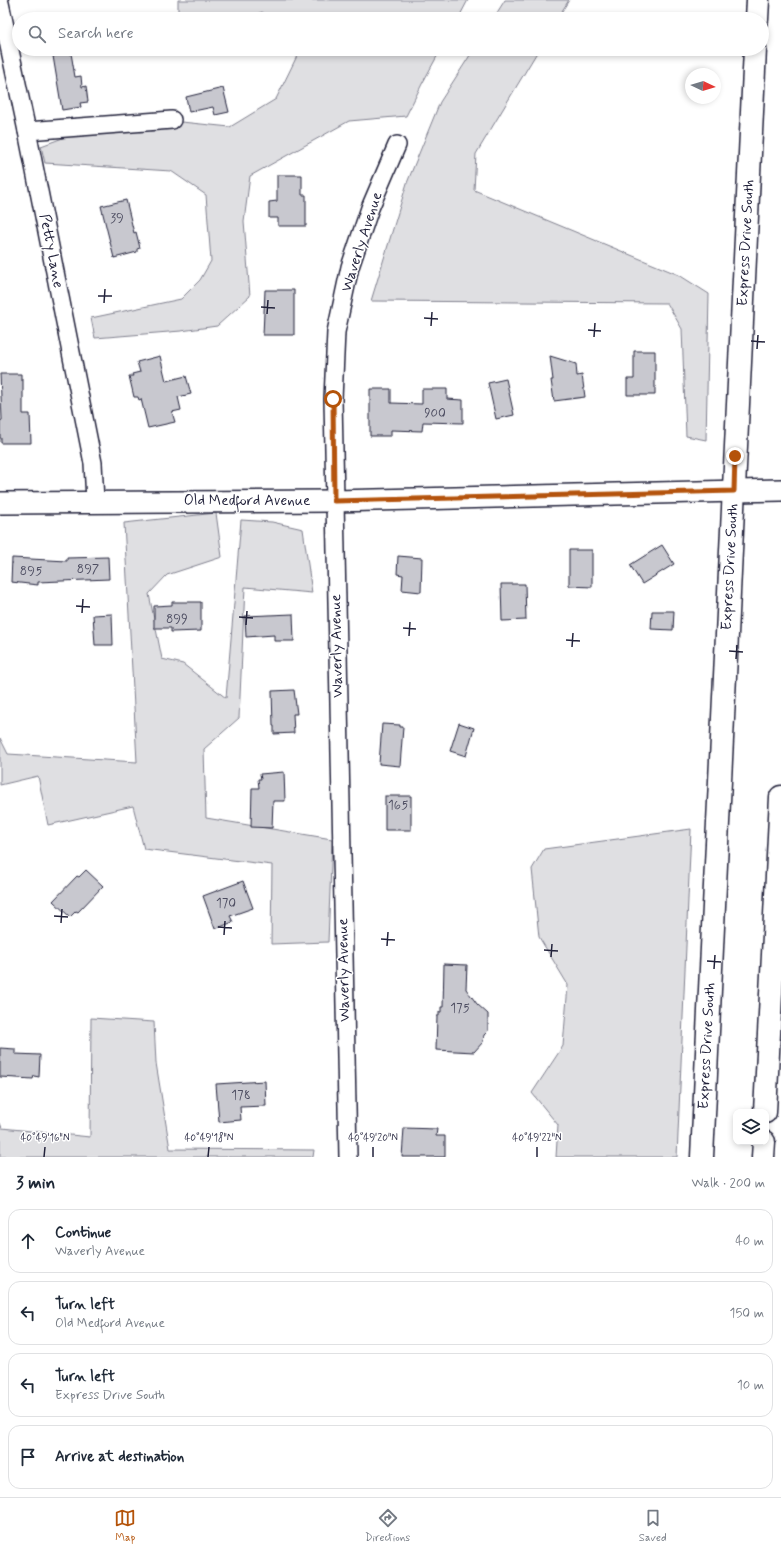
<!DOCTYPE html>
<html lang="en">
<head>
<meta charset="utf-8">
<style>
	:root { --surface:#fff; --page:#f6f6f7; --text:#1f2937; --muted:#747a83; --line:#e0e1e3; --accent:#b45309 }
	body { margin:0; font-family:Mynerve,sans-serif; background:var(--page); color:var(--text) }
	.controls { position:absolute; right:12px; bottom:12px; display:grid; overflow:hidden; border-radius:8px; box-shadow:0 2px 6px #0003 }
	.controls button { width:36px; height:36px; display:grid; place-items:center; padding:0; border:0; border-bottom:1px solid var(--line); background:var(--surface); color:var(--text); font:20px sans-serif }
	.compass { position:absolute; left:685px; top:68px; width:36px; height:36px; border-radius:50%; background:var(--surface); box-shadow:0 2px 6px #0003; rotate:94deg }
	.stop { position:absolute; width:12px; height:12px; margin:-9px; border:3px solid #b45309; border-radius:50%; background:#fff }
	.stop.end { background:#b45309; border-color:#fff; box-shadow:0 1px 4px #0008 }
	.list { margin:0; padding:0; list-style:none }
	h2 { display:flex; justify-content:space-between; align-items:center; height:52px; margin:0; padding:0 16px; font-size:17px }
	h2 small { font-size:13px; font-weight:400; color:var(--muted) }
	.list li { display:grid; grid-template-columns:26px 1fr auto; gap:12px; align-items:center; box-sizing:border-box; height:64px; margin:0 8px 8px; padding:0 8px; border:1px solid var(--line); border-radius:12px }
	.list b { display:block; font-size:15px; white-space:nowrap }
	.list p { margin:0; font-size:13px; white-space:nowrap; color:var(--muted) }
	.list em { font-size:13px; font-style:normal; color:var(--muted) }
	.icon { flex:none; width:22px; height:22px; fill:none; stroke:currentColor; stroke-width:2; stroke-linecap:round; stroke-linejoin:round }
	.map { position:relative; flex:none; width:781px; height:1157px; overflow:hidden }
	.search { position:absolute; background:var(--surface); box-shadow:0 2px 6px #0003; left:12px; right:12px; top:12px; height:44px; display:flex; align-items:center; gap:10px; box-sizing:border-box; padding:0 14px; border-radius:22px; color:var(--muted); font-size:15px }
	.sheet { height:340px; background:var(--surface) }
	nav { display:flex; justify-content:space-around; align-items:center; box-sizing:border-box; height:56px; border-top:1px solid var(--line); background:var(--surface); font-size:11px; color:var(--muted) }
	nav a { display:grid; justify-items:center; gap:2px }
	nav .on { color:var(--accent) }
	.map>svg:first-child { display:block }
	.green { fill:#dfdfe2; stroke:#80808e }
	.building { fill:#c8c8cf; stroke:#22223b }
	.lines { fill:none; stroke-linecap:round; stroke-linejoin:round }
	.minor-casing { stroke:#22223b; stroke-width:20 }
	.tertiary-casing { stroke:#22223b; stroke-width:24 }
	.secondary-casing { stroke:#22223b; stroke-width:25 }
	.motorway-casing { stroke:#22223b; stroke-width:25 }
	.minor { stroke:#fff; stroke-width:17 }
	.tertiary { stroke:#fff; stroke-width:21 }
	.secondary { stroke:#fff; stroke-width:22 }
	.motorway { stroke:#fff; stroke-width:22 }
	.route { stroke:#b45309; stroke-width:5 }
	.ticks { fill:none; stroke:#22223b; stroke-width:1.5 }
	.labels { text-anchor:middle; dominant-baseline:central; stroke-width:3; stroke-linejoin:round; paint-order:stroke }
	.number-label { font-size:13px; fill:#4c4c60 }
	.street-label { font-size:15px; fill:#22223b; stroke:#fff }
	.ticks-label { font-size:10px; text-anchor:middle; fill:#22223b; stroke:#fff; stroke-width:3; stroke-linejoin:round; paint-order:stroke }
</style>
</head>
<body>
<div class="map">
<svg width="781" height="1157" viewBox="0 0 781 1157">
	<rect width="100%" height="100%" fill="#fff"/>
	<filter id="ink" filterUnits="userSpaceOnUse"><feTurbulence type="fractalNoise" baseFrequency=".025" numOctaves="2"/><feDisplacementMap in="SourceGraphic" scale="8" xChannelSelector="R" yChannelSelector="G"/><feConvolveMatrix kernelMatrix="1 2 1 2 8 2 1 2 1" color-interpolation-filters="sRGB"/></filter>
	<g filter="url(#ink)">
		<!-- green -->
		<g class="green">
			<path d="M178,0H468L458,19H272L262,12L244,19H178Z"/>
			<path d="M505,0H569L557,19H493Z"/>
			<path d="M296,49H441L422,84L406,116L349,121L250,176L244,221L250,296L217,326L181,331L95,338L91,318L181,299L200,280L211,261L206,195L171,171L45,163L41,146L123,116L230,127L276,99L297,56Z"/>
			<path d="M474,49H539L476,154L474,190L679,275L709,294L706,440L686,436L682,329L667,303L371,301L407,183L440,102Z"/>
			<path d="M216,513L222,557L167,575L149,594L162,659L183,664L226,698L241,520L272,522L303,529L312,593L245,587L239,718L204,749L206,818L332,839L328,942L271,944L272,865L144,849L133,806L48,825L38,776L0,785V738L8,754L137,762L124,523Z"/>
			<path d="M691,829L677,1157H556L558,1125L532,1093L563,1046L568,985L539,937L532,869L544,849Z"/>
			<path d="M91,1018L154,1022L156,1063L170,1149L314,1150L313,1157H0V1123L2,1128L90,1137Z"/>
		</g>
		<!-- building -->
		<g class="building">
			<path d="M71,53L75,77L81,76L82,87L86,86L88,102L80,103L81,107L62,110L53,56Z"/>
			<path d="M223,88L229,112L215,115L213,107L189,112L186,97Z"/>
			<path d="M277,175H302V195H306V226H278V218H269V202L277,201Z"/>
			<path d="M126,200L134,233L136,232L140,248L137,249V252L114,258L101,206Z"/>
			<path d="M265,290H294V335H263Z"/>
			<path d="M634,351H655V395H627V379H634Z"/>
			<path d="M160,356L166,381L186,376L191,394L178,397L181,410L172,412L175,422L148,428L141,399L139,400L138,397H134L129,376H133L132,374L140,372L137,362Z"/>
			<path d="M550,356L576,364L577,376L582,375L585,397L554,401L551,380H553Z"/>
			<path d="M0,374H21V380H23V414H30L31,443H1V438H0V421L2,420Z"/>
			<path d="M506,379L514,415L496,419L488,383Z"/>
			<path d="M370,389H391V403L422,404V389H447V399L463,400V423L423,422L422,431L391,430V436H370Z"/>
			<path d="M662,545L674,564L642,584L630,565Z"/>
			<path d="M569,550H592V587L569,586Z"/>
			<path d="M398,556L422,558L421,592L402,590L403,575L397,574Z"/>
			<path d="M108,557L109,579L38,582V585L11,582L12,558L67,561V558Z"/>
			<path d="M501,584H525L526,620L502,621Z"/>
			<path d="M172,602H201V631L171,632V628H154V606L172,605Z"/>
			<path d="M652,611H674L673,630L651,629Z"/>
			<path d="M112,614L113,645H95L93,615Z"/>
			<path d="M293,614L294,641H274V635L246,637L245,616Z"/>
			<path d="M294,690L297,714H293L294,733L274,734V726H273L272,691Z"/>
			<path d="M459,723L474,728L466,756L450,751Z"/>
			<path d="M382,724L400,725V727H403L400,766L379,764Z"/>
			<path d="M284,772L285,801H273L272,828L251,827L252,788H259L258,779H261L260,774Z"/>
			<rect x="385" y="796" width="26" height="34"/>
			<path d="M86,870L103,886L78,912L76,911L70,917L53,901L77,876L79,877Z"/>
			<path d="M243,881L253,908L230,916L233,922L215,929L203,896Z"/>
			<path d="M444,964L467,965L466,989L477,1004L488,1014V1031L484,1035L483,1042L474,1052L436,1050L437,1016H439V1012H441V1007H443Z"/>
			<path d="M0,1048L15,1049V1054L40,1055L39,1077L34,1076L33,1079L0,1077Z"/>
			<path d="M265,1081L266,1106L240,1107L241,1120L219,1122L216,1084Z"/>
			<path d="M404,1128L437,1129L436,1136H445V1157H402Z"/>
		</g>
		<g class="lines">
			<!-- minor casing -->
			<g class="minor-casing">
				<g id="minor">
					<path d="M0,3L27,131L93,463L95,501"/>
					<path d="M27,131L172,120"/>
					<path d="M348,1157L335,501L333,399L336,332L350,267L370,208L397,145"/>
				</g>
			</g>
			<!-- tertiary casing -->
			<g class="tertiary-casing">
				<path id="tertiary" d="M0,503L335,501L781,490"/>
			</g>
			<!-- secondary casing -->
			<g class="secondary-casing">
				<g id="secondary">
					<path d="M757,19L758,0"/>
					<path d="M702,1157L755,49"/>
				</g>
			</g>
			<!-- motorway casing -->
			<g class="motorway-casing">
				<g id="motorway">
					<path d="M765,1112L781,797"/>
					<path d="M763,1157L764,1142"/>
				</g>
			</g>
			<!-- minor -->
			<use href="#minor" class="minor"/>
			<!-- tertiary -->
			<use href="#tertiary" class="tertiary"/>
			<!-- secondary -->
			<use href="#secondary" class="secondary"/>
			<!-- motorway -->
			<use href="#motorway" class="motorway"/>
		</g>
	</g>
	<g class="lines" filter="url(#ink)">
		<!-- route -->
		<path class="route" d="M333,399L334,501L734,491L735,456"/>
	</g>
	<!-- ticks -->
	<path class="ticks" d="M98,296H112M104,303L105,289M261,307L275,308M267,314L268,300M424,318L438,319M431,326L432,312M588,330L601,331M594,337L595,323M751,341L765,342M757,349L758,335M76,606L90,607M82,613L83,599M239,617L253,618M246,625L247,611M403,628L416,629M409,636L410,622M566,640L580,641M572,647L573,633M729,651L743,652M736,659L737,645M54,916L68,917M61,923L62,909M218,927L232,928M224,935L225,921M381,939L395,940M387,946L388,932M544,950L558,951M551,957L552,944M707,961L721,962M714,969L715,955M44,1157L45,1147M208,1157L209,1147M373,1157V1147M537,1157V1147"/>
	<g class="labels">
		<!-- number labels -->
		<g class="number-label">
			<text x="117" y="218">39</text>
			<text x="435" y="413">900</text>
			<text x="88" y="569">897</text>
			<text x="31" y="571">895</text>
			<text x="177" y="619">899</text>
			<text x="398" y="805">165</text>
			<text x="226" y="903">170</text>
			<text x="460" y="1008">175</text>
			<text x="241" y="1095">178</text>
		</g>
		<!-- street labels -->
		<g class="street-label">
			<text transform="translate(362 242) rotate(-72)">Waverly Avenue</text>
			<text transform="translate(746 243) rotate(-87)">Express Drive South</text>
			<text transform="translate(51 251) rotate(79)">Petty Lane</text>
			<text x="247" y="501">Old Medford Avenue</text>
			<text transform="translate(730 567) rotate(-87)">Express Drive South</text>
			<text transform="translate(337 646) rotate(-91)">Waverly Avenue</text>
			<text transform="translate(344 970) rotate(-91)">Waverly Avenue</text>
			<text transform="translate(707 1046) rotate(-87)">Express Drive South</text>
		</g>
	</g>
	<g class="ticks-label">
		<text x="45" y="1141">40°49'16"N</text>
		<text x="209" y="1141">40°49'18"N</text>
		<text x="373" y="1141">40°49'20"N</text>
		<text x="537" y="1141">40°49'22"N</text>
	</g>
</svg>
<div class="controls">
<button><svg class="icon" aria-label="layers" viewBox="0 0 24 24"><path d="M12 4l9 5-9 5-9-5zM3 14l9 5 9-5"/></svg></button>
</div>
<svg class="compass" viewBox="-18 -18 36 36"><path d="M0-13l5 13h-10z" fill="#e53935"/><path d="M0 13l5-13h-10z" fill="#747a83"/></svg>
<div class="stop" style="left:333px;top:399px"></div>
<div class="stop end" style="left:735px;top:456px"></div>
<div class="search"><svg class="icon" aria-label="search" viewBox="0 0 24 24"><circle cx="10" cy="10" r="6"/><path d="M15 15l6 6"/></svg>Search here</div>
</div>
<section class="sheet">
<h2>3 min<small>Walk · 200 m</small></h2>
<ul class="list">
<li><svg class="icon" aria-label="ahead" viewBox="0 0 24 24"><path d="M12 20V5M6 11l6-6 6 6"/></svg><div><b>Continue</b><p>Waverly Avenue</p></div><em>40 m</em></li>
<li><svg class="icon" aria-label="left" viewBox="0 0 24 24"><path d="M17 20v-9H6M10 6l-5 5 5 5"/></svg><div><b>Turn left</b><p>Old Medford Avenue</p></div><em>150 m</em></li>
<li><svg class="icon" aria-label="left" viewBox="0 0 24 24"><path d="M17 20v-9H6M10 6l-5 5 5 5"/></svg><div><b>Turn left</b><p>Express Drive South</p></div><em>10 m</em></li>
<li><svg class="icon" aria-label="arrive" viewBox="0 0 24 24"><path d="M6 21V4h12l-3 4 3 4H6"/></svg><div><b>Arrive at destination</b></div></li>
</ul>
</section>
<nav>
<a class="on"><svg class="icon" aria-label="map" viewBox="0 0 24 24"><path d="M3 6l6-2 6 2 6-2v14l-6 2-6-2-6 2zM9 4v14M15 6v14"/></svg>Map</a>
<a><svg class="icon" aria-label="directions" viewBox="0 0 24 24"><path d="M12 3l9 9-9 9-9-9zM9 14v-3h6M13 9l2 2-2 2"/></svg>Directions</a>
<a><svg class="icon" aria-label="saved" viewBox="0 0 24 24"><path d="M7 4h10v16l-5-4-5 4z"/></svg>Saved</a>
</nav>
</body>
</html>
